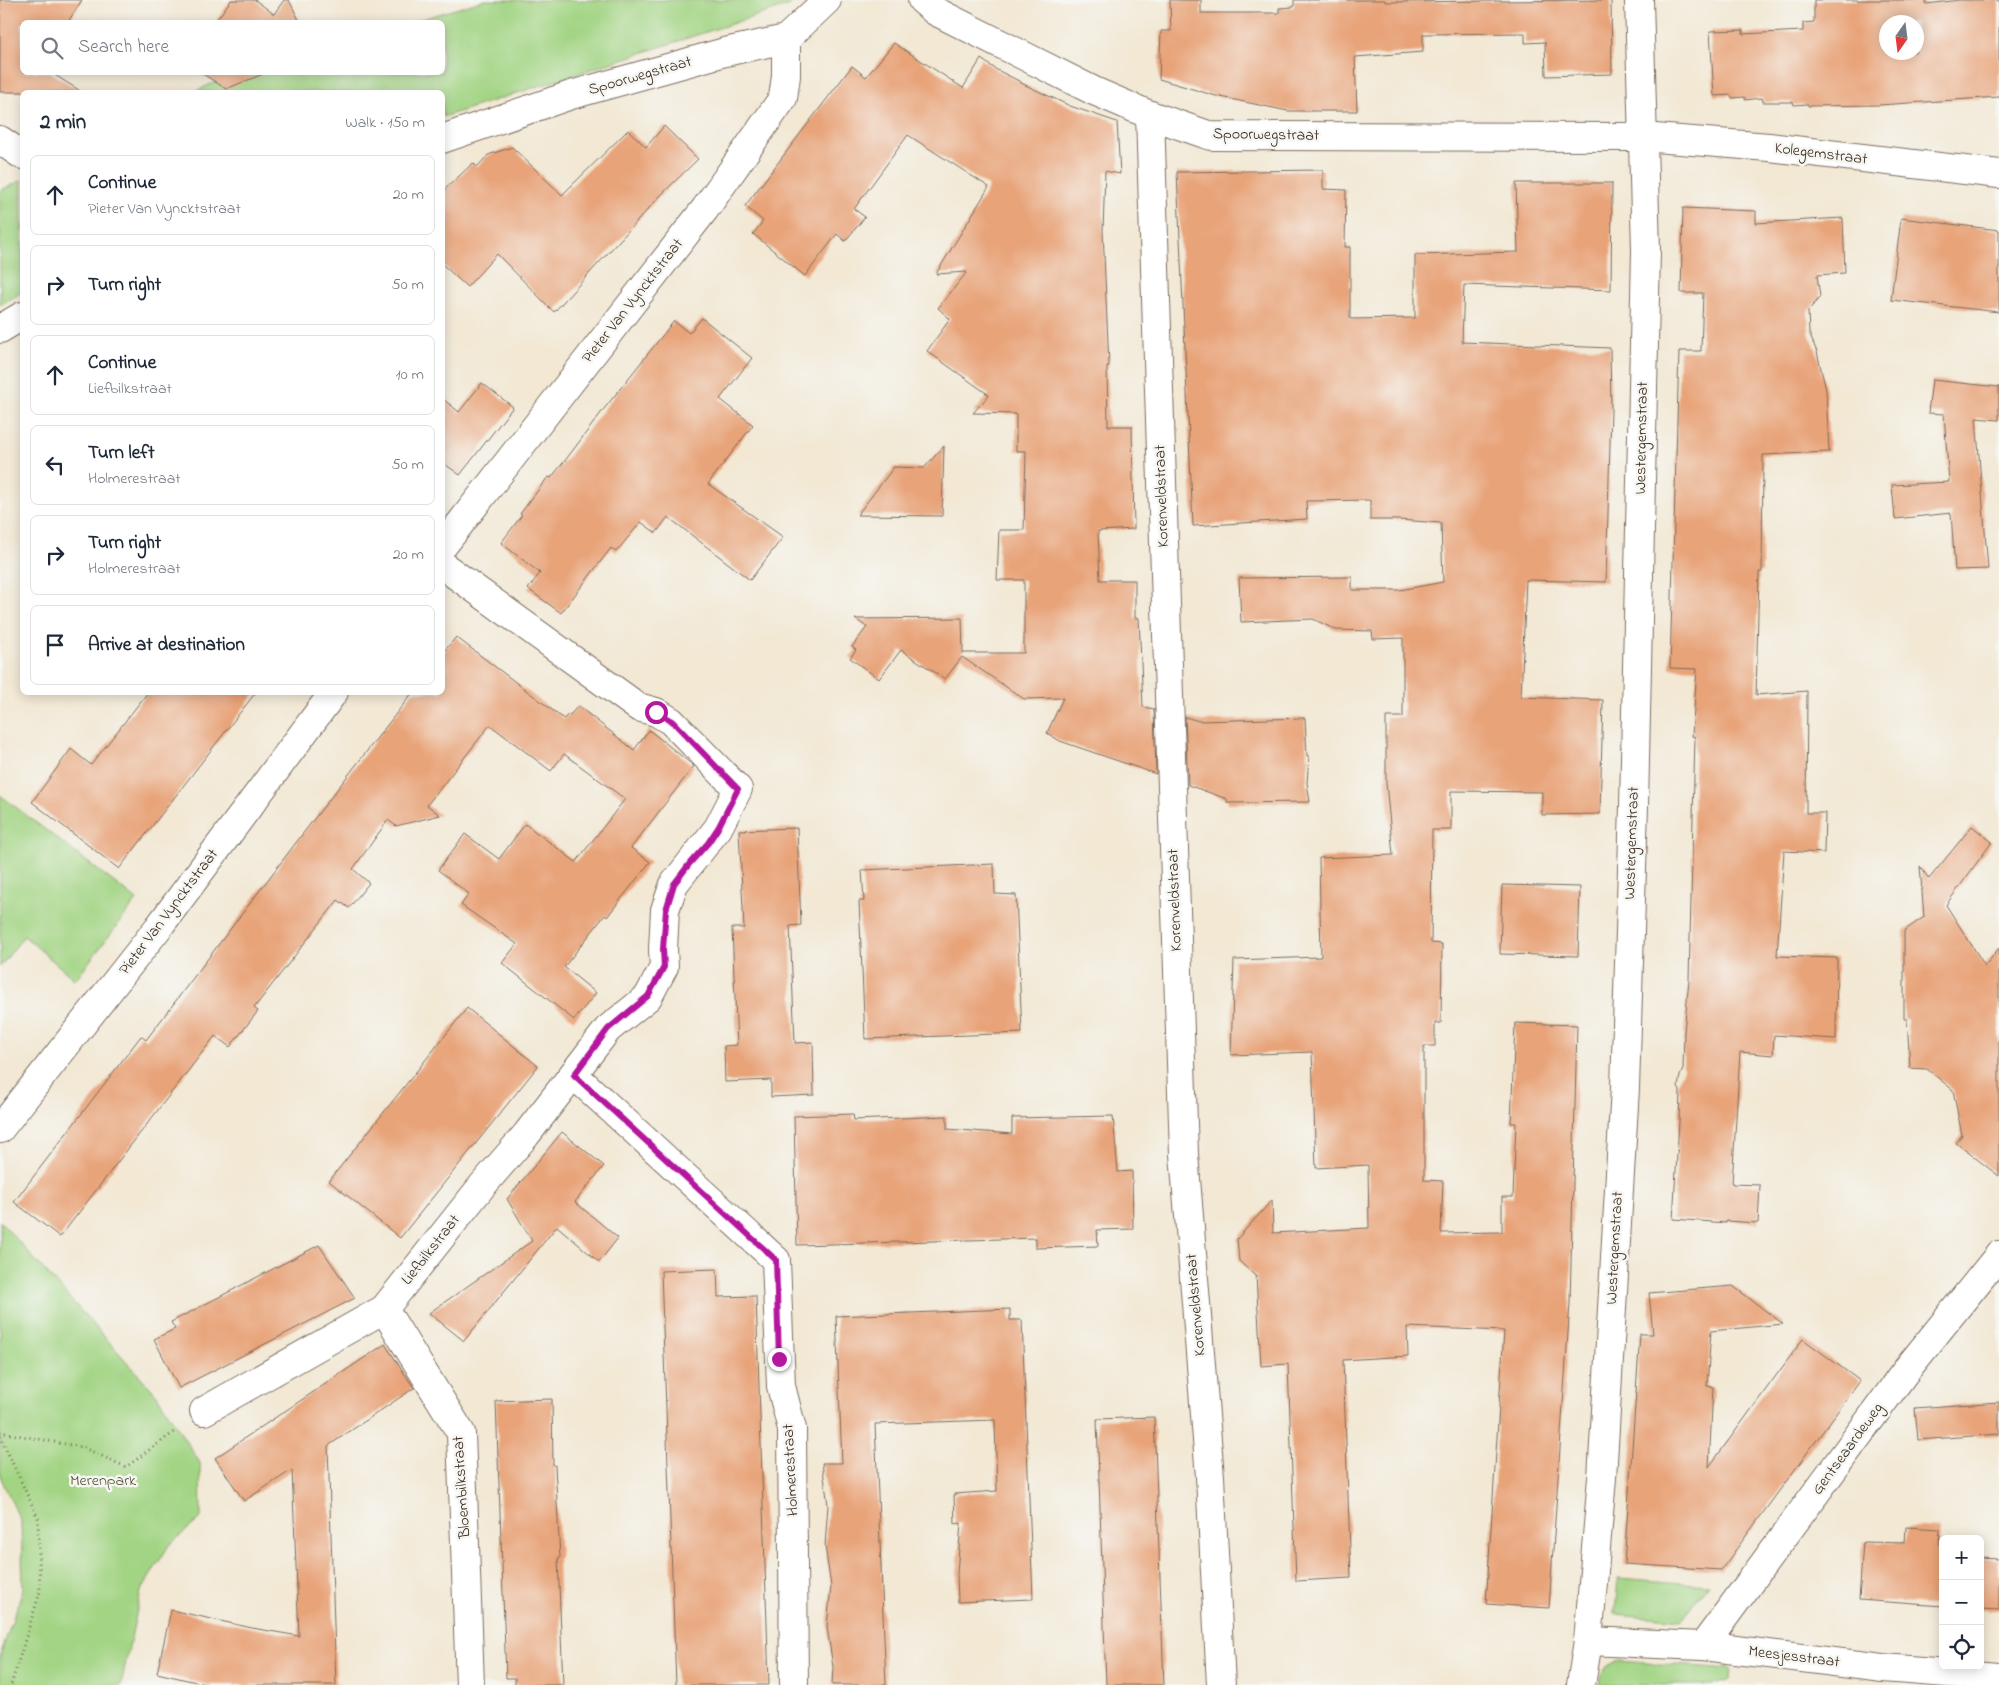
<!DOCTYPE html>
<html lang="en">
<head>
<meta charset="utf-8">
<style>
	:root { --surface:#fff; --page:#f2f2f3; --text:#1f2937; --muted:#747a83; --line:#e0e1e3 }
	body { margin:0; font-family:"Indie Flower",sans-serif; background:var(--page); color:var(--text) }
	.controls { position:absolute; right:15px; bottom:15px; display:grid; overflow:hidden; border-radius:8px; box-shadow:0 2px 12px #0003 }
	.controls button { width:45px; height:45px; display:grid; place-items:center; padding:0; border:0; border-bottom:1px solid var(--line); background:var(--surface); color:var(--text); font:25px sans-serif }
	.compass { position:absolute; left:1879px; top:15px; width:45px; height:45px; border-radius:50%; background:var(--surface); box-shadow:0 2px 12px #0003; rotate:194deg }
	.stop { position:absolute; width:15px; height:15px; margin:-11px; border:4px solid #b5179e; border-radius:50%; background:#fff }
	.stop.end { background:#b5179e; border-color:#fff; box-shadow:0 1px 5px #0008 }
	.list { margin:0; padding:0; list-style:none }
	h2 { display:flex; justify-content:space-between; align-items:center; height:65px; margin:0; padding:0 20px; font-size:21px }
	h2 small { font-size:16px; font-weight:400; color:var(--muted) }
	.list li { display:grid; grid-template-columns:32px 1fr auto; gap:15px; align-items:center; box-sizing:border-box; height:80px; margin:0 10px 10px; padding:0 10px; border:1px solid var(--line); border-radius:8px }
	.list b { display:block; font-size:19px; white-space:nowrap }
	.list p { margin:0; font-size:16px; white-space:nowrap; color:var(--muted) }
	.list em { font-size:16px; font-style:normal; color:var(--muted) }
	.icon { flex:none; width:28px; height:28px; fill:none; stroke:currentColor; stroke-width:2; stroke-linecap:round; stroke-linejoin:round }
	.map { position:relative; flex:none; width:1999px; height:1685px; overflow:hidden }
	.search { position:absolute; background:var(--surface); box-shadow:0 2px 12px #0003; left:20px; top:20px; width:425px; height:55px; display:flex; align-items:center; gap:12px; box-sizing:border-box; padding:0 18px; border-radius:8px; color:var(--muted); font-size:19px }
	.panel { position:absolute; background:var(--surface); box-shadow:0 2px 12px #0003; left:20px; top:90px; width:425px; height:605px; border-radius:8px }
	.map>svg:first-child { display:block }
	.green { fill:#a2d483; stroke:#6e7f50 }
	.building { fill:#e8a378; fill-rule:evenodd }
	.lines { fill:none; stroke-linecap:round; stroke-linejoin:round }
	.minor-casing { stroke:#7b6c5e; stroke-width:30 }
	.path { stroke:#7b6c5e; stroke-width:3; stroke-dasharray:1 4; stroke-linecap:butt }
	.minor { stroke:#fff; stroke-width:28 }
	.route { stroke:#b5179e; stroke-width:6 }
	.labels { text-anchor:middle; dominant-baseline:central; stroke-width:5; stroke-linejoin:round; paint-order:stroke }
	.street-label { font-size:16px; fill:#3b2a1e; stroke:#f6f6f2 }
	.park-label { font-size:16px; fill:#555437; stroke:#f6f6f2 }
</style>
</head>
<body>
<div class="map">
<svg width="1999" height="1685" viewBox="0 0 1999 1685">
	<rect width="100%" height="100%" fill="#f6f6f2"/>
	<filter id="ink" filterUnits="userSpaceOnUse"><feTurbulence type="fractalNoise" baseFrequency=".02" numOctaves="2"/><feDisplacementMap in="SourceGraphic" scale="10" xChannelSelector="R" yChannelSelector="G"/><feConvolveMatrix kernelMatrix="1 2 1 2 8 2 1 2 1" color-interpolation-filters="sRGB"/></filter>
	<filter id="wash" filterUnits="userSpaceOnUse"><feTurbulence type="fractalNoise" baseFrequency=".0096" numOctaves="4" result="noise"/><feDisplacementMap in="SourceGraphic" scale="20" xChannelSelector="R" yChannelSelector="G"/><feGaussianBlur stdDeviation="1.12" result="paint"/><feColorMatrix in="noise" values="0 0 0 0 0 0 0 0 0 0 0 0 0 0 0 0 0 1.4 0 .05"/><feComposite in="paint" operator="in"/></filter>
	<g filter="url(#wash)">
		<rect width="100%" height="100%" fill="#f2e8d4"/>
		<!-- green -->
		<g class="green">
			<path d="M485,0H789L790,5L443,117L442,92H194L213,83L247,73L442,72V22H412Z"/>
			<path d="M22,180V292L0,305V191Z"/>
			<path d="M0,795L137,900L75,980L24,936L0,967Z"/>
			<path d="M0,1221L156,1394L200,1463L201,1518L169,1545L141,1591L121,1685H0V1656L23,1590L21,1522L0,1476Z"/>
			<path d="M1618,1578L1709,1585L1682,1620L1615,1614Z"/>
			<path d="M1617,1661L1732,1669L1731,1680L1715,1685H1600C1602,1672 1605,1667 1617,1661Z"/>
		</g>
		<g id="blocks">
			<!-- building -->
			<g class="building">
				<path d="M0,0H82L68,22H22V72H50L82,92H0Z"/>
				<path d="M231,0H255L274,14L284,0H289L300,22H215Z"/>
				<path d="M1170,0H1201V13H1279V8L1294,7V0H1385V2L1611,0L1612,74L1546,76L1545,42L1525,43V33L1423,34V52L1355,57L1357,111H1288L1216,96L1159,79L1161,31H1171Z"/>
				<path d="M1814,0H1926V4L1960,0H1999V97L1879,105L1808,106V104L1794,105L1793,102H1763L1762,98L1745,100V97L1732,98L1731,95L1714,96L1710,31L1743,30V34L1803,31V23L1814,22ZM1886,22H1916V52H1886Z"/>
				<path d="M894,43L963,88L981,59L997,70L1021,82V83L1070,106L1117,122L1120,174L1105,171L1103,231L1109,366H1107L1108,426H1132L1134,529L1098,531L1100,580H1135V618H1139L1143,707L1154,709L1156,774L1060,741L1047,733L1063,698L1024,699L962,657L945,679L901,650L879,679L850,658L856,650L852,647L867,627L855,619L962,618L963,653H1024V580H997L999,530H1024L1026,451H1016V414L973,413L989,395L927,351L950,319L938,308L967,272L936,274L989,187L908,135L854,209L865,217L845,241L837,234L805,276L753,234L763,221L745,206L852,66L866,77Z"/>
				<path d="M200,72H268L226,89Z"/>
				<path d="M664,126L698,159L662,194L554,312L497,254L467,287L442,264V192L473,163L477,167L488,155L512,147L562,195L628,130L646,147Z"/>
				<path d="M1323,170V189L1346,190L1345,247H1350V319L1415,318V255L1518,252L1516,183H1612L1611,290L1464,285L1462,342L1610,348L1611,409L1606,582L1526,580L1521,697L1603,700L1600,814L1542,815V792L1451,791V830H1432L1431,943L1442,944L1441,1023H1435V1046H1424V1180L1443,1181L1441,1233L1502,1232V1197H1513L1516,1123H1511L1515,1023L1577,1025L1570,1303L1549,1608L1486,1604L1504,1331L1407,1327L1408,1356L1343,1360L1351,1578L1296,1581L1288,1364L1261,1366L1256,1275H1254L1239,1261L1237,1239L1272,1200L1273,1233L1369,1228L1368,1165L1316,1168L1312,1052L1231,1055L1234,960L1321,957L1319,858L1393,855L1386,783V717H1403V638L1373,639L1372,631L1336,630L1313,619L1241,622L1239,578L1352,577V590H1400L1443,582L1441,523L1399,520H1370V500L1306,501L1307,519L1193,526L1177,172Z"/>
				<path d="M1683,208L1756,211V223L1843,218L1845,273L1817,275L1820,297L1808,311L1809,333L1817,352L1826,390L1829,452L1763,455L1762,572H1759L1756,695L1807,691L1806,813H1825L1824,853L1784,851L1777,956L1837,958L1836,1039L1774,1035L1773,1055L1740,1052L1732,1184L1760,1185L1758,1223L1726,1221V1223L1673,1219L1679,1122L1680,1091L1678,1087L1680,1076L1683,1069L1684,1032L1689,980L1695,737L1692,736L1697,669L1670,668L1679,351H1701L1703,293H1681Z"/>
				<path d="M1901,218L1999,230V312L1891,300Z"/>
				<path d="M702,318L752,358L720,399L753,425L708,484L783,537L750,580L668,517L656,533L641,522L616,552L611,548L561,613L528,589L540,573L501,543L522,515L520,514L548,477L551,478L567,458L604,409L674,321L689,333Z"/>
				<path d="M1932,380L1999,387V420L1976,418L1988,569L1955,570L1951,513L1895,519L1892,485L1949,482L1944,414L1928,413Z"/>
				<path d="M482,383L513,407L460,475L442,462V398L459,412Z"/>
				<path d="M944,446L942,516L857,515L894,467L924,468Z"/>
				<path d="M456,637L564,719L568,714L570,715L578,706L634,750L649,730L694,766L631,848L650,862L607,917L605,915L564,967L596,993L574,1020L502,963L517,944L461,905L469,894L438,870L465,834L499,859L525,824L576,862L625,799L564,754L551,771L490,725L427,805L440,815L396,826L388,820L353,869L369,883L349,908L338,900L254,1008L258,1011L230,1047L215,1036L60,1237L14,1202L141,1036L146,1040L314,819L413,692H442V654Z"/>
				<path d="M148,692H256L119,869L32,802L71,749L91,765Z"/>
				<path d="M1185,717L1199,721L1305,718L1307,756H1309L1307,783L1310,802L1227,803V799L1188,785Z"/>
				<path d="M1972,826L1992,842L1946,905L1985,966L1999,948V1176L1956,1143L1962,1135L1953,1090L1927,1069L1910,1068L1907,1019H1904V931L1924,917L1920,866L1929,879Z"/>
				<path d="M797,828L801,925L790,926L795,1043L813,1042L814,1095L771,1097V1080L725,1082L724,1046L737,1045L732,928H744L739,830Z"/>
				<path d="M994,864L995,894L1016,895L1022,1033L865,1039L859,901H864L862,870Z"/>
				<path d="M1502,885L1580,887L1578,956L1500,954Z"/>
				<path d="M467,1008L538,1066L400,1238L329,1181Z"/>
				<path d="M853,1114L854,1120L947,1116V1129L1012,1134V1118L1113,1116L1118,1172L1132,1171L1133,1229L1097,1230L1098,1246L1036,1248V1238L797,1245L794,1116Z"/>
				<path d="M562,1132L604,1166L575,1202L618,1238L599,1262L557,1226L464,1341L429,1313L532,1241L507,1199Z"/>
				<path d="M319,1245L355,1298L179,1388L154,1339L175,1329L171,1322Z"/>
				<path d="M717,1269L718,1297L756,1296L769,1685H676L661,1271Z"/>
				<path d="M1733,1286L1783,1324L1711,1331L1707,1386L1713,1387L1709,1467L1803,1339L1860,1381L1721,1570L1624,1564L1640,1334H1653L1649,1293Z"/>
				<path d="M1010,1309V1320H1022L1033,1599L958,1602L957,1573L961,1523L955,1524L954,1494L997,1491L995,1420L875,1424L886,1685H832L833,1667L827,1627L831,1586L825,1546L828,1505L822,1463H842L836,1316Z"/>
				<path d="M385,1344L414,1388L328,1446L336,1685H209L157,1673L171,1610L252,1628L299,1636L292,1470L244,1501L215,1458Z"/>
				<path d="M552,1399L553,1465H555L560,1558H558L563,1685H515V1678H506L496,1401Z"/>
				<path d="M1999,1402V1434L1918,1440L1915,1408Z"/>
				<path d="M1154,1417L1164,1685H1106L1097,1419Z"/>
				<path d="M1906,1527L1940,1529L1939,1545H1943V1606L1859,1600L1863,1542L1905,1543Z"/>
				<path d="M1980,1558L1999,1559V1610L1980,1609Z"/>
			</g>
		</g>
	</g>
	<g filter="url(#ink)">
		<use href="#blocks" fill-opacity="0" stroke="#7b6c5e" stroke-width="1"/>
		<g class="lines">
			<!-- minor casing -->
			<g class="minor-casing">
				<g id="minor">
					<path d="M922,0L935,11L1094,91L1150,115L1211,136L1642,137L1769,147L1999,174"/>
					<path d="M1150,115L1184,1154L1210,1477L1221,1685"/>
					<path d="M442,139L571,95L725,52L786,39L827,0"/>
					<path d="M0,140L22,155"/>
					<path d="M0,329L22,316"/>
					<path d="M442,547L705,209L783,98L786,76V39"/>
					<path d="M574,1075L776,1260L781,1386L792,1429L794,1685"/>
					<path d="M0,1129L158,928L334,692"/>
					<path d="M384,1309L461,1433L470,1685"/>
					<path d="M204,1411L384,1309L482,1186L526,1135L608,1029L648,997L664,967L663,949L665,910L674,884L718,828L738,789L671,721L656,712L638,707L442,565"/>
					<path d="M1588,1641L1703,1646L1883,1668L1999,1677"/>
					<path d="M1703,1646L1908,1368L1999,1255"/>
					<path d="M1581,1685L1588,1641L1602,1478L1625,1088L1634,806L1646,250L1639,0"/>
				</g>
			</g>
			<!-- path -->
			<g class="path">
				<path d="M0,1432L82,1447L126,1467L177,1430"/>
				<path d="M0,1436L38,1518L40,1592L11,1685"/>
			</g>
			<!-- minor -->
			<use href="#minor" class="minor"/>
		</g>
	</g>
	<g class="lines" filter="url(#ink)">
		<!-- route -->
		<path class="route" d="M656,712L672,721L738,789L718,828L708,843L690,863L674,884L666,910L663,949L664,967L648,996L608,1029L574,1075L776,1260L779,1359"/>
	</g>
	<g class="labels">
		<!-- street labels -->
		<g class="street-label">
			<text transform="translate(640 76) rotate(-16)">Spoorwegstraat</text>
			<text transform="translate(1266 135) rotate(1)">Spoorwegstraat</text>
			<text transform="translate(1821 154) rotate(7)">Kolegemstraat</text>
			<text transform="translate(633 301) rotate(-52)">Pieter Van Vyncktstraat</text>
			<text transform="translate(1642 438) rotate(-89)">Westergemstraat</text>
			<text transform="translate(1162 496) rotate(-92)">Korenveldstraat</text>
			<text transform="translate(1632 843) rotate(-88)">Westergemstraat</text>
			<text transform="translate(1175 900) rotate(-92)">Korenveldstraat</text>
			<text transform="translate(169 912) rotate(-53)">Pieter Van Vyncktstraat</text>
			<text transform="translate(1615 1248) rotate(-87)">Westergemstraat</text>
			<text transform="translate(431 1250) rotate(-52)">Liefbilkstraat</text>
			<text transform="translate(1196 1305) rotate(-95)">Korenveldstraat</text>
			<text transform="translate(1848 1449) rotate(-54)">Gentseaardeweg</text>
			<text transform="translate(791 1470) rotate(-93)">Holmerestraat</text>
			<text transform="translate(462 1487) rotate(-94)">Bloembilkstraat</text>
			<text transform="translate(1794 1657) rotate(7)">Meesjesstraat</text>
		</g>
		<!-- park labels -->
		<g class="park-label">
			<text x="103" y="1481">Merenpark</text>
		</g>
	</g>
</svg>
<div class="controls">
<button>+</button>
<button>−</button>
<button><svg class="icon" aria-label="locate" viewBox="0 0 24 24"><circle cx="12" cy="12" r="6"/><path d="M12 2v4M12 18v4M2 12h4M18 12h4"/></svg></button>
</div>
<svg class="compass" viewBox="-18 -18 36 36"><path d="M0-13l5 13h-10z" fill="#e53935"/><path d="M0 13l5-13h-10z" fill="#747a83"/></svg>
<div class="stop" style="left:656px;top:712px"></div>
<div class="stop end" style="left:779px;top:1359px"></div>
<div class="search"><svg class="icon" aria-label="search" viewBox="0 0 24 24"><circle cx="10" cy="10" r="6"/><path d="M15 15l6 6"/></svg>Search here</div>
<section class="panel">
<h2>2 min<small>Walk · 150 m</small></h2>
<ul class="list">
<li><svg class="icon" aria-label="ahead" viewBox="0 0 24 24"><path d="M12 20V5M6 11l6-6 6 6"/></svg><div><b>Continue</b><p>Pieter Van Vyncktstraat</p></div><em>20 m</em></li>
<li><svg class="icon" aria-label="right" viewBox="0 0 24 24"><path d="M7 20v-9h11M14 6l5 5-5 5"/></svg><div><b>Turn right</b></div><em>50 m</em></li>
<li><svg class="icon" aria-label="ahead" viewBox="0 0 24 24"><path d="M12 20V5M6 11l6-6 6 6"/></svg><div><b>Continue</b><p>Liefbilkstraat</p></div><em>10 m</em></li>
<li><svg class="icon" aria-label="left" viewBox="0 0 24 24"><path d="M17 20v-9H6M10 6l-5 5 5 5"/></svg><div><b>Turn left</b><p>Holmerestraat</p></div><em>50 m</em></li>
<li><svg class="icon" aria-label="right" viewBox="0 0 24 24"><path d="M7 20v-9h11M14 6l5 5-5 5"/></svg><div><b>Turn right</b><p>Holmerestraat</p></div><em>20 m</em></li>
<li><svg class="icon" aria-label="arrive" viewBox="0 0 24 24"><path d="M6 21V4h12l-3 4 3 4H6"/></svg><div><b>Arrive at destination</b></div></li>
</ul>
</section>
</div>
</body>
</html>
